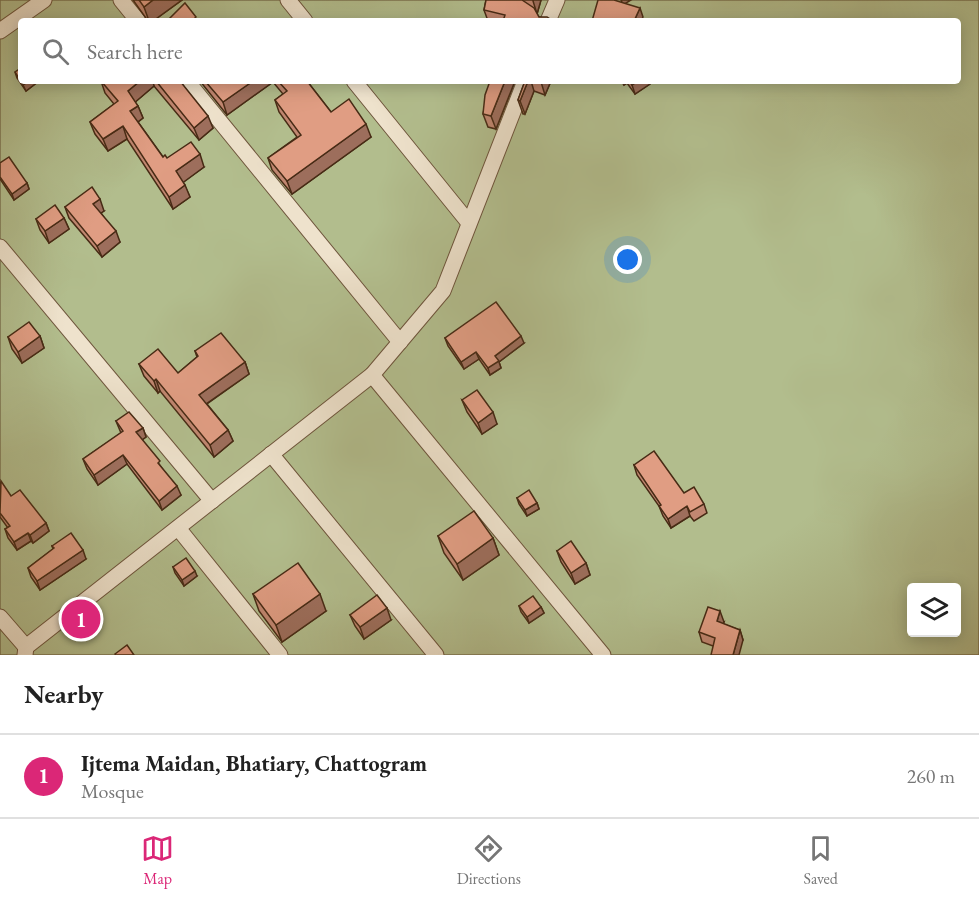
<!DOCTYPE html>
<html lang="en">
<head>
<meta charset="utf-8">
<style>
	:root { --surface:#fff; --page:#f6f6f6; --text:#222; --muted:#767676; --line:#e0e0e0; --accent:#db2777 }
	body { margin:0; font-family:"EB Garamond",serif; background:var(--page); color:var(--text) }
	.controls { position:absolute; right:18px; bottom:18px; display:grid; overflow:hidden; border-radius:6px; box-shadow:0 3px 15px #0003 }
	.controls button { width:54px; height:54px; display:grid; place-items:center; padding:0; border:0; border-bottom:2px solid var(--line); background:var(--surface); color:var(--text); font:30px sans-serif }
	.you { position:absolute; left:628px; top:260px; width:21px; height:21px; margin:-15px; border:4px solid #fff; border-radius:50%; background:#1a73e8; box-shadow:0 0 0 9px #1a73e833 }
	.badge { display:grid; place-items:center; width:39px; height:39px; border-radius:50%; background:var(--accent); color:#fff; font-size:20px; font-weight:700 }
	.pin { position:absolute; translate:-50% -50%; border:3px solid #fff; box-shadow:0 2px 6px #0006 }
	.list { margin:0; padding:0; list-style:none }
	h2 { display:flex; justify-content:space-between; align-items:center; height:78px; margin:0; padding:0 24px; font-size:26px }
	h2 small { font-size:20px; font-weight:400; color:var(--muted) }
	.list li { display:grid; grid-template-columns:39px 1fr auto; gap:18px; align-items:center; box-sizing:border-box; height:84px; padding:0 24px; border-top:2px solid var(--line) }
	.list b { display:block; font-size:22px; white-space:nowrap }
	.list p { margin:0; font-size:20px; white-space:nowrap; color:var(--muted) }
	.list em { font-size:20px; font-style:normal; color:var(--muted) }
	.icon { flex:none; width:33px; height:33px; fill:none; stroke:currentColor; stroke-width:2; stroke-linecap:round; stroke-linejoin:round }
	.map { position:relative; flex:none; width:979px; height:655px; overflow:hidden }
	.search { position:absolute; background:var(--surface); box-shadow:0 3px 15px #0003; left:18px; right:18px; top:18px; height:66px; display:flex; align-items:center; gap:15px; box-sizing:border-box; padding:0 21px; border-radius:6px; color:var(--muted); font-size:22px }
	.sheet { height:162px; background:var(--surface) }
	nav { display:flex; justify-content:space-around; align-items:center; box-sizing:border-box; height:84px; border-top:2px solid var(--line); background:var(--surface); font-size:16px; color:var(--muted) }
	nav a { display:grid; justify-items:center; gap:3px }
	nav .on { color:var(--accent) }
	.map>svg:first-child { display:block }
	.green { fill:#b2bd8d; stroke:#7c7451; stroke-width:1.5; fill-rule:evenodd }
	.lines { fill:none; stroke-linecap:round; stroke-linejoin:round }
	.minor-casing { stroke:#6e553c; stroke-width:17 }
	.minor { stroke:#eee2cc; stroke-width:15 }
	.wall { fill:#c18771; stroke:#472b15; stroke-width:1.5 }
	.shaded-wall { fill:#9d6e5c; stroke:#472b15; stroke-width:1.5 }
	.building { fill:#e09d83; stroke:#472b15; stroke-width:1.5 }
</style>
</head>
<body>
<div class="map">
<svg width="979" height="655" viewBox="0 0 979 655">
	<rect width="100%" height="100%" fill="#e5d2b1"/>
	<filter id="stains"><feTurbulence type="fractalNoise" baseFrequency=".00333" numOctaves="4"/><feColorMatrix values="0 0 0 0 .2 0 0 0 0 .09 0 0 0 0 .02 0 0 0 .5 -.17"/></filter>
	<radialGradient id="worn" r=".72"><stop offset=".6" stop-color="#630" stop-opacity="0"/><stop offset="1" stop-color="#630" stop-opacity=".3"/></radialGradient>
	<!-- green -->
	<path class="green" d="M0,0H979V655H0ZM21,21H958V81H21ZM912,588H956V632H912Z"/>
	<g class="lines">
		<!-- minor casing -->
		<g class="minor-casing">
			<g id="minor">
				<path d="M121,0L138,21"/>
				<path d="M288,0L305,21"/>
				<path d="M548,21L557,0"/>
				<path d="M0,31L44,0"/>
				<path d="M187,81L400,342"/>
				<path d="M354,81L469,223"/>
				<path d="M0,247L212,501"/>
				<path d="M372,375L443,291L525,81"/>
				<path d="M271,454L436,655"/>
				<path d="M178,528L280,655"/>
				<path d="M0,617L26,647"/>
				<path d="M25,655L26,647L372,375L603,655"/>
			</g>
		</g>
		<!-- minor -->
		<use href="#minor" class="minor"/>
	</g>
	<!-- wall -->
	<g class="wall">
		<path d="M133,0H182L153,21H148Z"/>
		<path d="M486,0H541L537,14L539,17L553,21H488L484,10Z"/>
		<path d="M15,72L21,81H39L26,91L17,78Z"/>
		<path d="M101,81H180L213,128L199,140L154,86L135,102L138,106L143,118L138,122L163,157L204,167L183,182L190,197L173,209L127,139L108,151L95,134L90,122L114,104L105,93Z"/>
		<path d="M200,81H307L331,112L371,137L292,194L272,170L268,158L297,137L279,112L275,100L283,94L273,82L227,115Z"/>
		<path d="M490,81H515L496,129L488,127L483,114Z"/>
		<path d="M525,81H551L545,95L534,91L525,114H523L518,100Z"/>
		<path d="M621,81H649L650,84L635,94L627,83L624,85Z"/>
		<path d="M0,163L27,183L29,189L14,200L0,179Z"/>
		<path d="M65,207L104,211L101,213L120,242L102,257L69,218Z"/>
		<path d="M64,218L69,229L49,243L40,230L36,219Z"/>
		<path d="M40,336L44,348L22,363L12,349L8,337Z"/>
		<path d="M445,338L524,343L499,362L501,368L490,375L479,359L464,369L448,346Z"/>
		<path d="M195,351L245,362L249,374L207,404L228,430L233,441L214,457L160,391L158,393L144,376L139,364L178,373L197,357Z"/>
		<path d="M462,400L497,424L482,434L467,412Z"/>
		<path d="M116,421L143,428L146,437L142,440L181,495L162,510L127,464L98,485L87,469L83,459L121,433Z"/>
		<path d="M634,465L704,504L707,513L694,521L690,516L671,528L663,516L659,506L637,475Z"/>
		<path d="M0,482L11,496L46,523L49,531L33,543L31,541L17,550L8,538L5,529L8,528L0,517Z"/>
		<path d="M517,498L537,503L539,509L527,516L519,504Z"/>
		<path d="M438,536L493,538L499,555L463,580L444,553Z"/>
		<path d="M52,546L86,559L40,590L31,577L28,568L53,549Z"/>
		<path d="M557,551L586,563L590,575L575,584L561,562Z"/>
		<path d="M173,567L197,576L184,586L175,573Z"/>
		<path d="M253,594L326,611L282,642L259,611Z"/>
		<path d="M519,606L541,607L544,613L529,623L521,612Z"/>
		<path d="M350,615L391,620L364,639L355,626Z"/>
		<path d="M724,622L723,624L740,630L743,640L713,646L702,642L699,632Z"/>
	</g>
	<!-- shaded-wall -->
	<g class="shaded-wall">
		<path d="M153,0H182L153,21H149L144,7Z"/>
		<path d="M533,0H541L537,14L533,1Z"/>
		<path d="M621,0H631L623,5Z"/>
		<path d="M640,8L643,17L641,21H634Z"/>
		<path d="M29,81H39L26,91L23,85Z"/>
		<path d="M140,81H153L154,86L133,104L128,91Z"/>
		<path d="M253,81H273V82L227,115L223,102Z"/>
		<path d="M505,81H515L496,129L491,116Z"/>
		<path d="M528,81H531L534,91L525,114L520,101Z"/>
		<path d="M541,81H551L545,95L541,82Z"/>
		<path d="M623,81H627V83L624,85Z"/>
		<path d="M638,81H649L650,84L635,94L632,85Z"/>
		<path d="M138,106L143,118L135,124L130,111Z"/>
		<path d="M208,116L213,128L199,140L194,128Z"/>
		<path d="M366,124L371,137L292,194L287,181Z"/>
		<path d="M123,126L127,139L108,151L103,139Z"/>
		<path d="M200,154L204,167L181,184L176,171Z"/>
		<path d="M27,183L29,189L14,200L12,194Z"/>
		<path d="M185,185L190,197L173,209L169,197Z"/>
		<path d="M100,199L104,211L98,215L93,204Z"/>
		<path d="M64,218L69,229L49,243L45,231Z"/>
		<path d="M116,231L120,242L102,257L97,246Z"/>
		<path d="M40,336L44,348L22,363L18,352Z"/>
		<path d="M521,336L524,343L499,362L501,368L490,375L488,368L495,356Z"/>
		<path d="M476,352L479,359L464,369L461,362Z"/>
		<path d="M245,362L249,374L203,406L199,395Z"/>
		<path d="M156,379L160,391L158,393L154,381Z"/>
		<path d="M493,412L497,424L482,434L478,423Z"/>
		<path d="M143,428L146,437L139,442L136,432Z"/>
		<path d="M228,430L233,441L214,457L210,445Z"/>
		<path d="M123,455L127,464L98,485L94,475Z"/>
		<path d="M177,486L181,495L162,510L159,501Z"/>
		<path d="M537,503L539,509L527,516L525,510Z"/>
		<path d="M687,506L690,516L671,528L668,519Z"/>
		<path d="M46,523L49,531L33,543L30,535Z"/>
		<path d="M28,533L31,541L17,550L14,542Z"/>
		<path d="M493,538L499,555L463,580L457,564Z"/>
		<path d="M83,550L86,559L40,590L37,581Z"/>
		<path d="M586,563L590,575L575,584L571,573Z"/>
		<path d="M195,571L197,576L184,586L182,580Z"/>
		<path d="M320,594L326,611L282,642L276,625Z"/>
		<path d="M541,607L544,613L529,623L527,617Z"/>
		<path d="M387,608L391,620L364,639L360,627Z"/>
		<path d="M720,611L724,622L720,632L717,621Z"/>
		<path d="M740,630L743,640L739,655H733Z"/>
	</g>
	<!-- building -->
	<g class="building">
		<path d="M139,0H153L144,7Z"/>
		<path d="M486,0H522L534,8L539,17H547L553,21H503L505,15L484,10Z"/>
		<path d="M598,0H614L640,8L634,21H592Z"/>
		<path d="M185,3L196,17L194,19L196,21H167Z"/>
		<path d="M21,68V81H29L23,85L15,72Z"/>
		<path d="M101,81H140L128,91L138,106L130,111L163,157L165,155L167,158L191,142L200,154L176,171L185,185L169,197L123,126L103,139L90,122L118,101Z"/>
		<path d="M156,81H180L208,116L194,128Z"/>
		<path d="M205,81H253L223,102Z"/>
		<path d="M278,81H307L331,112L349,99L366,124L287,181L268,158L301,135L275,100L287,91Z"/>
		<path d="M490,81H505L491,116L483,114L485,95Z"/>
		<path d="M525,81H528L520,101L518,100Z"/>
		<path d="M629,81H638L632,85Z"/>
		<path d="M9,157L27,183L12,194L0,177V163Z"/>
		<path d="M92,187L100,199L93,204L116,231L97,246L65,207Z"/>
		<path d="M55,205L64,218L45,231L36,219Z"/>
		<path d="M496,302L521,336L495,356L499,361L488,368L476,352L461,362L445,338Z"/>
		<path d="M29,322L40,336L18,352L8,337Z"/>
		<path d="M221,333L245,362L199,395L228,430L210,445L156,379L154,381L139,364L158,349L178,373L198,356L195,351Z"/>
		<path d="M477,390L493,412L478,423L462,400Z"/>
		<path d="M129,412L143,428L136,432L160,461L158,463L177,486L159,501L123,455L94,475L83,459L123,431L116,421Z"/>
		<path d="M654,451L684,493L694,487L704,504L690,512L687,506L668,519L659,506L661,505L634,465Z"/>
		<path d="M1,481L11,496L20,490L46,523L30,535L28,533L14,542L5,529L10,526L0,513Z"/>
		<path d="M529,490L537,503L525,510L517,498Z"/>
		<path d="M474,511L493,538L457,564L438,536Z"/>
		<path d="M71,533L83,550L37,581L28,568L54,548L52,546Z"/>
		<path d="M571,541L586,563L571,573L557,551Z"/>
		<path d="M186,558L195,571L182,580L173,567Z"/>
		<path d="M298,563L320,594L276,625L253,594Z"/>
		<path d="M377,595L387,608L360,627L350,615Z"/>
		<path d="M533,596L541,607L527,617L519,606Z"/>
		<path d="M708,607L720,611L717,621L740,630L733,655H711L715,638L699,632Z"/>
		<path d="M127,645L134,655H116L115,654Z"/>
	</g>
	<rect width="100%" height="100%" filter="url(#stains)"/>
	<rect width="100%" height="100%" fill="url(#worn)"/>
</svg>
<div class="controls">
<button><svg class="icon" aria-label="layers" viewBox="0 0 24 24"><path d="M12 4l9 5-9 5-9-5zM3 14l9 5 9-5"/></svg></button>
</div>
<div class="you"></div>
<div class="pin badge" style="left:81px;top:619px">1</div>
<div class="search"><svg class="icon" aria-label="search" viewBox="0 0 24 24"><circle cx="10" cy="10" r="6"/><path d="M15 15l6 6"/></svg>Search here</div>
</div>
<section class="sheet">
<h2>Nearby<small></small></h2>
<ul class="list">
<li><span class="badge">1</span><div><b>Ijtema Maidan, Bhatiary, Chattogram</b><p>Mosque</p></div><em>260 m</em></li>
</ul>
</section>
<nav>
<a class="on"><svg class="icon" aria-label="map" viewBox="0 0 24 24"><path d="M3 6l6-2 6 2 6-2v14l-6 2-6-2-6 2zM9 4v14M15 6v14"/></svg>Map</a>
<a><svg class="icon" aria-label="directions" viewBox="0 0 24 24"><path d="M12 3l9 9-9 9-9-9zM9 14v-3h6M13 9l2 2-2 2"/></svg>Directions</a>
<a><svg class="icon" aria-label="saved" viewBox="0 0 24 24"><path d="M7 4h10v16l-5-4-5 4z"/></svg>Saved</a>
</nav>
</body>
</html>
